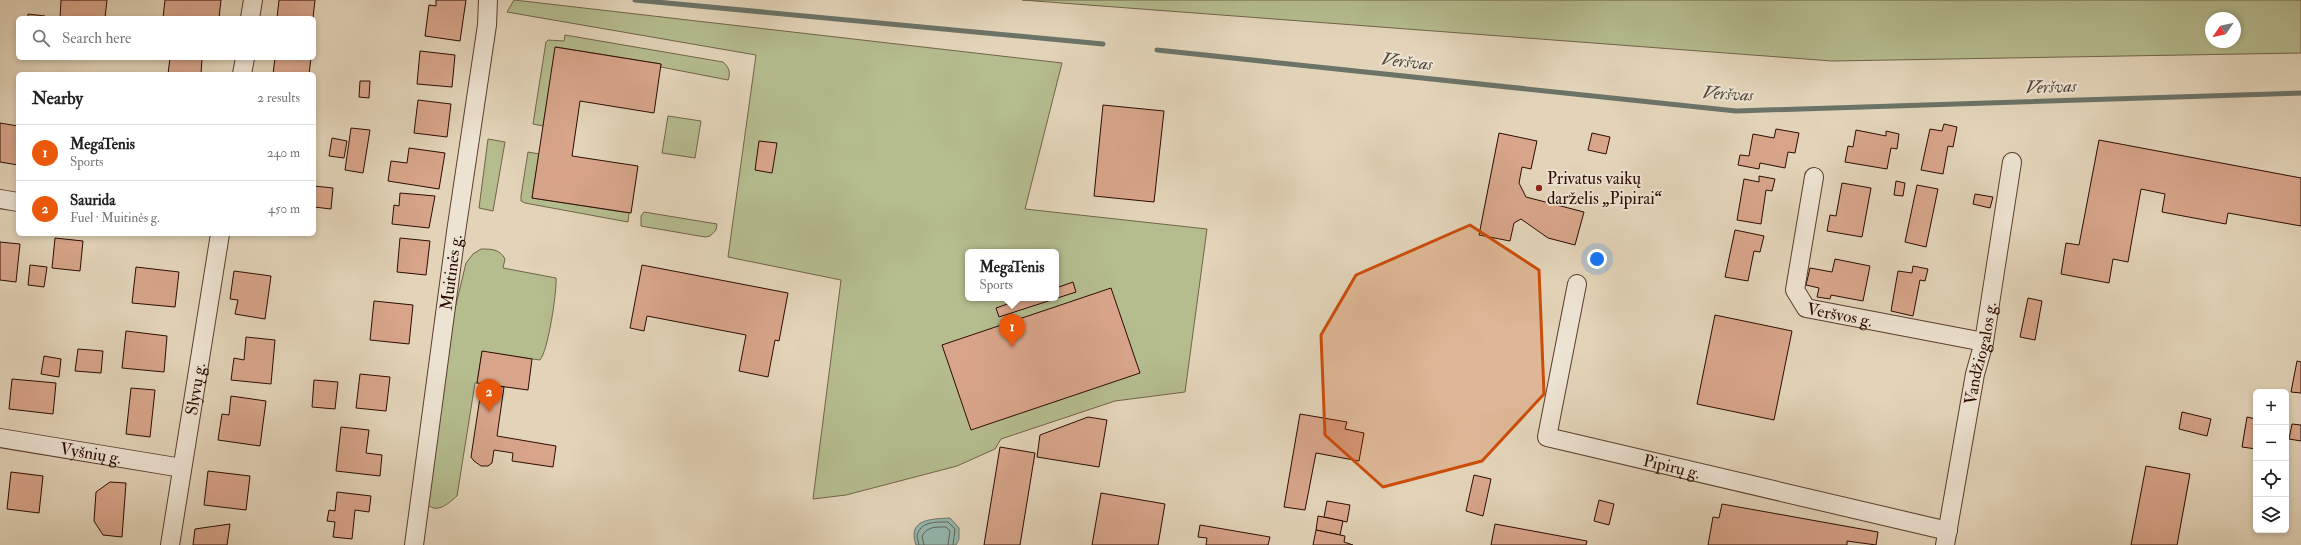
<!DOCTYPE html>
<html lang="en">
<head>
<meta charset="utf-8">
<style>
	:root { --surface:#fff; --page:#f6f6f6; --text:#222; --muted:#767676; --line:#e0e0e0; --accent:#ea580c }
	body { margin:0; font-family:"IM FELL Double Pica",serif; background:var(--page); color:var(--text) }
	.controls { position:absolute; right:12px; bottom:12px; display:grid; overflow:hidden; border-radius:6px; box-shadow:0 2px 6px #0003 }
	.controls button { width:36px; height:36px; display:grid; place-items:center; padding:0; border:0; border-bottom:1px solid var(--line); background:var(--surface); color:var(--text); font:20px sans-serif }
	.compass { position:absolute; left:2205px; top:12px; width:36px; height:36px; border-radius:50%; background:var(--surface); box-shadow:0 2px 6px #0003; rotate:236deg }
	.you { position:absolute; left:1597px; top:259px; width:14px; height:14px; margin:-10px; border:3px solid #fff; border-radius:50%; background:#1a73e8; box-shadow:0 0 0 6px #1a73e833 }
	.badge { display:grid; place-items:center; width:26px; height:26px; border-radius:50%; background:var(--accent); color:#fff; font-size:13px; font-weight:700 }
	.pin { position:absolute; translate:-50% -33px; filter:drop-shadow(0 1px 2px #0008) }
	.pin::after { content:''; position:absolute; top:21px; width:14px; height:12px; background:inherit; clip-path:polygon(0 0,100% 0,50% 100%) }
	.popup { position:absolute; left:965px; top:249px; width:94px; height:52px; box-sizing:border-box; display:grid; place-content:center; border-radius:6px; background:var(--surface); filter:drop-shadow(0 1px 3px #0005); font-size:13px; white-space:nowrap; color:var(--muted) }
	.popup b { font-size:15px; color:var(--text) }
	.popup::after { content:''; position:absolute; left:50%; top:100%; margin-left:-8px; border:8px solid transparent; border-top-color:var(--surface) }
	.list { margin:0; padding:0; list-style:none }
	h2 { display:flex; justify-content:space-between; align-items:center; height:52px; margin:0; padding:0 16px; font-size:17px }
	h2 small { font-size:13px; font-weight:400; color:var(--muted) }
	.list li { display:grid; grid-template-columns:26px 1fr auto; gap:12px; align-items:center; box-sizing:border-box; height:56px; padding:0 16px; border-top:1px solid var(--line) }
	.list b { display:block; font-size:15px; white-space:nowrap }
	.list p { margin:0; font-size:13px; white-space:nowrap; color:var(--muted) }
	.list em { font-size:13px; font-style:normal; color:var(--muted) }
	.icon { flex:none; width:22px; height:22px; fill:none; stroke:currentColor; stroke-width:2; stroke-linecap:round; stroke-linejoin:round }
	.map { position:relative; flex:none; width:2301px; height:545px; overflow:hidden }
	.search { position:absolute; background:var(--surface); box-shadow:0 2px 6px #0003; left:16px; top:16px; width:300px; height:44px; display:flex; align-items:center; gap:10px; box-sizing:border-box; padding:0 14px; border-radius:6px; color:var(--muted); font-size:15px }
	.panel { position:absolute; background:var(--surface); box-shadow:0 2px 6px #0003; left:16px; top:72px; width:300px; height:164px; border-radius:6px }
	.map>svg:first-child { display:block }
	.green { fill:#b5bc8e; stroke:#706447; fill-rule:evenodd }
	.water { fill:#95b8af; stroke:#6b7369 }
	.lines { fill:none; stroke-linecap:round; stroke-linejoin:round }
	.shore { stroke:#606258; stroke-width:1 }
	.stream { stroke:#6b7369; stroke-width:5 }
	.building { fill:#d8a58a; stroke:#2b0b00 }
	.minor-casing { stroke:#593d2e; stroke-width:20 }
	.minor { stroke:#ede3d2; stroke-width:18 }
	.marked { fill:#cc4d0a; fill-opacity:0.2; stroke:#cc4d0a; stroke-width:3; stroke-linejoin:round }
	.poi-dot { fill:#8f2418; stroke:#ede3d2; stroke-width:1.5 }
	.labels { text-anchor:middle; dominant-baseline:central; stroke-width:4; stroke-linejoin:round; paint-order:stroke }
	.poi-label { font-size:17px; fill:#2b0b00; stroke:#ede3d2; text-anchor:start }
	.street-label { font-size:17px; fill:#2b0b00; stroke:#ede3d2 }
	.water-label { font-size:18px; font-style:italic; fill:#50483d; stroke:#ede3d2 }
</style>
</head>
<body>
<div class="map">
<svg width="2301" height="545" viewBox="0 0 2301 545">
	<rect width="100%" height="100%" fill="#e3d4b9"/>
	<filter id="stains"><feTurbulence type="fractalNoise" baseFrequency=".005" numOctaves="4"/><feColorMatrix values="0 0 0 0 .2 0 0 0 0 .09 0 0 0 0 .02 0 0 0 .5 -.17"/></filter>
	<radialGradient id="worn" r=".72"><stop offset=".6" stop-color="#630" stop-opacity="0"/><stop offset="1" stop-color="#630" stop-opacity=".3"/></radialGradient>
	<!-- green -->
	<g class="green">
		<path d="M514,0L1062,63L1025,209L1207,229L1185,392L1115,401L1001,439L995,449L957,466L846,495L813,499L841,280L728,257L756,55L507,12ZM968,252H1056V298H968Z"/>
		<path d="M1022,0H2301V53L1832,61ZM2211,18H2235V42H2211Z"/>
		<path d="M565,35L723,62C729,67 731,73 728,80L661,67V64L556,47L543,126L533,124L546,42L548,40L564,41Z"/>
		<path d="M668,116L701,121L695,158L662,153Z"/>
		<path d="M488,139L505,142L493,211L479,208Z"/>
		<path d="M528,152L539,154L532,198L629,213L628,222L525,203L521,201V196Z"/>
		<path d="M644,212L717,224L716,230L710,236L705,237L641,226V216Z"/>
		<path d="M481,249C491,249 500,249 505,259L503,268L556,278C557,292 548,351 540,360L482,352L477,383H475L457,496C450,502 438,514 428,505L454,313L466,263L473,254Z"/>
	</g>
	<!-- water -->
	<path class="water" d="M950,518L959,528V539L956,545H916C907,519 931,519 950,518Z"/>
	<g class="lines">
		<!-- shore -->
		<g class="shore">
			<path d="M919,545L917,536C920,521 936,522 948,522L955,529L953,545"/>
			<path d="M924,545L922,536C927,526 937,527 946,527L950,531L948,545"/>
		</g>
		<!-- stream -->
		<g class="stream">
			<path d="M635,0L1103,44"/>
			<path d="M1157,50L1736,111L2301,93"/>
		</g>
	</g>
	<!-- building -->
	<g class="building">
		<path d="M61,0H107L105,18H60Z"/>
		<path d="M165,0H221L219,18H163Z"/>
		<path d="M279,0H315L313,18H277Z"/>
		<path d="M436,0H466L460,41L425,36L429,5L436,6Z"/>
		<path d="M28,14L45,16V18H28Z"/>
		<path d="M555,47L661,64L654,113L580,101L572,156L638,166L631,213L532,198Z"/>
		<path d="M420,51L455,55L452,87L417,84Z"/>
		<path d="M170,58H202L201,74H168Z"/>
		<path d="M275,58H311L309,74H273Z"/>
		<path d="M360,81H370L369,98L359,97Z"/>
		<path d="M418,100L451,104L447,137L414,133Z"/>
		<path d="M1103,105L1164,111L1154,202L1094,196Z"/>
		<path d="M0,123L18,126V165L0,162Z"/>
		<path d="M1944,124L1957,127L1953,147L1948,146L1943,174L1921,170L1930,129L1942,131Z"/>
		<path d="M351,128L370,130L363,173L345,170Z"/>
		<path d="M1776,129L1799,133L1795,153L1788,152L1785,168L1760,163L1759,169L1738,165L1740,155L1749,156L1753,134L1774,138Z"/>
		<path d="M1856,130L1886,136V131L1899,134L1897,149L1891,148L1887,169L1845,162L1848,146L1853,147Z"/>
		<path d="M1499,133L1537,141L1531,169L1522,167L1519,183L1526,197L1584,212L1575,245L1548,238L1521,219L1514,223L1510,241L1479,235Z"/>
		<path d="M1592,133L1610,137L1606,154L1588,150Z"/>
		<path d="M332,138L347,141L344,158L329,156Z"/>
		<path d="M2099,140L2301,178V226L2228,213L2226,224L2162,212L2165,194L2141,189L2128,262L2113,259L2109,283L2061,274L2066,243L2079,245Z"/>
		<path d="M759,141L777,143L772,173L755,170Z"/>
		<path d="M409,148L445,153L439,189L388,181L391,161L407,163Z"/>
		<path d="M1759,176L1775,179L1772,191L1766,190L1761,224L1737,220L1744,179L1759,182Z"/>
		<path d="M1896,181L1905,183L1903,196L1894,195Z"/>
		<path d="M1842,183L1871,188L1862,237L1827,231L1830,215L1836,216Z"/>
		<path d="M1917,185L1938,189L1926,247L1905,242Z"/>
		<path d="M314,186L333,188L331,209L314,207Z"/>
		<path d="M400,193L435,196L429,228L392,224L394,205L399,206Z"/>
		<path d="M1975,194L1993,197L1990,208L1973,204Z"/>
		<path d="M1735,230L1764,236L1760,252L1754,251L1748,281L1725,277Z"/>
		<path d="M55,238L83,241L80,271L52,268Z"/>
		<path d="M400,238L430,241L426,275L397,272Z"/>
		<path d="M0,242L20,244L16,282L0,280Z"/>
		<path d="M1835,259L1870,266L1863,301L1831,295L1830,299L1817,297L1819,288L1806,285L1810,268L1832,272Z"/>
		<path d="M30,265L47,267L44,287L28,285Z"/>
		<path d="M642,265L788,293L779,341L775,340L768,377L739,371L746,335L647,316L644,331L630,328Z"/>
		<path d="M1913,266L1928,269L1925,281L1920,280L1913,316L1891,311L1898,271L1912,273Z"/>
		<path d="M136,267L179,272L175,307L132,303Z"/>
		<path d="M234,271L271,276L265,319L235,314L238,300L230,299Z"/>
		<path d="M1073,282L1076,292L999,317L996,308L1025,298H1056V288Z"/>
		<path d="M1111,288L1140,373L971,430L942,345Z"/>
		<path d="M2028,298L2042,301L2035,340L2020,337Z"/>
		<path d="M374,301L413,305L409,344L370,340Z"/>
		<path d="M1715,315L1792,331L1774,420L1697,404Z"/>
		<path d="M126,331L167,336L164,372L122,368Z"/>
		<path d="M246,337L275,340L271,384L231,380L234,358L244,360Z"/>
		<path d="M78,349L103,351L101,373L75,371Z"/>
		<path d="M482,351L532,359L528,390L477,383Z"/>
		<path d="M44,356L61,359L59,377L41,374Z"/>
		<path d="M2297,361L2301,362V393L2291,392Z"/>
		<path d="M360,374L390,377L386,411L356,408Z"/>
		<path d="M12,379L56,383L53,414L9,409Z"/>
		<path d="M314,380L338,382L335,409L312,407Z"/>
		<path d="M482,384L504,387L497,436L556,446L553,467L512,461L513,453L494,450L492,463L488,466H481L474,461L471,457Z"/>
		<path d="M131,388L155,390L150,437L126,434Z"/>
		<path d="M231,396L266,401L260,446L218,440L222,414L229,415Z"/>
		<path d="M2182,412L2211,419L2207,436L2179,429Z"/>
		<path d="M1300,414L1347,422L1345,429L1364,433L1359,461L1316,453L1305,510L1284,507Z"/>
		<path d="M1088,417L1107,420L1099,467L1037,457L1040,435Z"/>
		<path d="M2247,417L2256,419V449L2242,447Z"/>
		<path d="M2292,424L2301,425V441L2289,439Z"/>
		<path d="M341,427L369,430L366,453L382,455L380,476L336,471Z"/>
		<path d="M1000,447L1035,453L1020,545H984Z"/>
		<path d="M2146,466L2190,474L2177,545H2131Z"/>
		<path d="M208,471L250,476L246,510L204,505Z"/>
		<path d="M11,472L43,476L39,513L7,509Z"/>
		<path d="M1474,475L1491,479L1483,516L1466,511Z"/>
		<path d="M110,482L126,483L122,537L103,535L94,521L96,492Z"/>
		<path d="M337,492L371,496L369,512L355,510L352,539L333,537L335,522L327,521L329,510L335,511Z"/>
		<path d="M1101,493L1165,504L1158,545H1092Z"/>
		<path d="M1599,500L1614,504L1609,525L1594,521Z"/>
		<path d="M1327,501L1350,505L1347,522L1324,517Z"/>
		<path d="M1722,504L1878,532L1876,545L1847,541V545H1708L1713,517L1719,518Z"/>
		<path d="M1318,516L1343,521L1340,535L1316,530Z"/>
		<path d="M230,524L227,545H193L195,529Z"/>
		<path d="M1495,524L1587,541L1586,545H1491Z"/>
		<path d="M1200,525L1270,537L1268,545H1206L1207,538L1198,537Z"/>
		<path d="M1316,530L1345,536L1344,542L1353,545H1313Z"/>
	</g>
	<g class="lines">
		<!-- minor casing -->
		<g class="minor-casing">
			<g id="minor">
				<path d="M250,18L253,0"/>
				<path d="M242,74L245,58"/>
				<path id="s1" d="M1814,177L1795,290L1806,308L1984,342"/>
				<path d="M0,199L18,202"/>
				<path id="s2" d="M1577,284L1547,437L1948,531"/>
				<path id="s3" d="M0,438L182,468"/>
				<path id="s4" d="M170,545L220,234"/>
				<path id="s5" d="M414,545L456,232L487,25L488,0"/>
				<path id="s6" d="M1945,545L1975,374L1984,342L2012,162"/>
			</g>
		</g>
		<!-- minor -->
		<use href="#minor" class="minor"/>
	</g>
	<!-- marked area -->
	<path class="marked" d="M1470,225L1539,270L1544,394L1482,461L1383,487L1325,435L1321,335L1356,275Z"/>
	<!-- markers -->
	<circle class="poi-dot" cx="1539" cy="188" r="4"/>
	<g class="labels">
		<!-- poi labels -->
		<g class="poi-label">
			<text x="1547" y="178">Privatus vaikų<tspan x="1547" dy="20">darželis „Pipirai“</tspan></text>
		</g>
		<!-- street labels -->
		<g class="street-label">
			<text stroke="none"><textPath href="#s5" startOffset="275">Muitinės g.</textPath></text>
			<text stroke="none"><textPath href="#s1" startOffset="170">Veršvos g.</textPath></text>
			<text stroke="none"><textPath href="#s6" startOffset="195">Vandžiogalos g.</textPath></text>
			<text stroke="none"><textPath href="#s4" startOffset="158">Slyvų g.</textPath></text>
			<text stroke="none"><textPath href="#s3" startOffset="92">Vyšnių g.</textPath></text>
			<text stroke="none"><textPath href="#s2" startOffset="284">Pipirų g.</textPath></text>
		</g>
		<!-- water labels -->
		<g class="water-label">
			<text transform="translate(1407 62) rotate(6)">Veršvas</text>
			<text transform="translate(2051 87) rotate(-2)">Veršvas</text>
			<text transform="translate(1728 94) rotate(3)">Veršvas</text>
		</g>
	</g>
	<rect width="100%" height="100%" filter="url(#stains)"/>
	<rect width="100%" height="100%" fill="url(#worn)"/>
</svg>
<div class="controls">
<button>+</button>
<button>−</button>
<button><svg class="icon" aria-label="locate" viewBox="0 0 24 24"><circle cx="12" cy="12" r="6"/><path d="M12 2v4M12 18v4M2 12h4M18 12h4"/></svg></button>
<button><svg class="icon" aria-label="layers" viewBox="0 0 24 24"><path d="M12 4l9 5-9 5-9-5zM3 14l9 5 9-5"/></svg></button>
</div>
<svg class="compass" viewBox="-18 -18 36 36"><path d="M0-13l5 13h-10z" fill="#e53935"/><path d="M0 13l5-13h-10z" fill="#767676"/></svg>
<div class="you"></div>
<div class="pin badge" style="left:1012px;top:347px">1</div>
<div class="popup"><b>MegaTenis</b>Sports</div>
<div class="pin badge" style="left:489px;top:412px">2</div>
<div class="search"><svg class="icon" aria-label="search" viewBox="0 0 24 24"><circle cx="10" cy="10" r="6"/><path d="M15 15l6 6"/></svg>Search here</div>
<section class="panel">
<h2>Nearby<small>2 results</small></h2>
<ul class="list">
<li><span class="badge">1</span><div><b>MegaTenis</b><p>Sports</p></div><em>240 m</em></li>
<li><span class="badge">2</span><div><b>Saurida</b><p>Fuel · Muitinės g.</p></div><em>450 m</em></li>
</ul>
</section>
</div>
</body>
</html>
